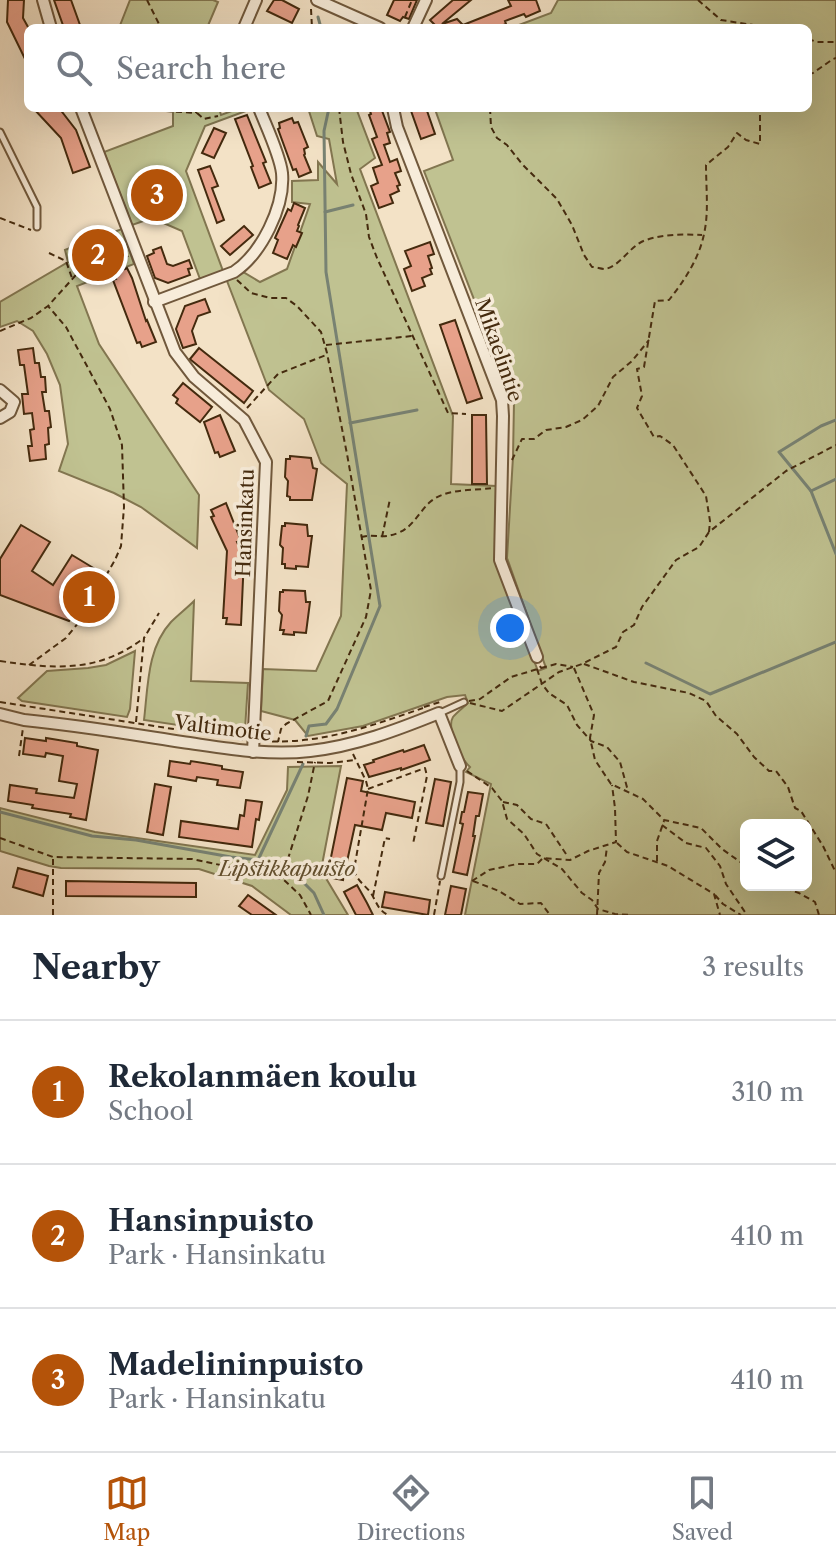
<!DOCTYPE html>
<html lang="en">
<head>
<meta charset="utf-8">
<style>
	:root { --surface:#fff; --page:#f2f2f3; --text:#1f2937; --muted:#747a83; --line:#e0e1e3; --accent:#b45309 }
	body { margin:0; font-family:"Libre Caslon Text",serif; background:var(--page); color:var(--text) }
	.controls { position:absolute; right:24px; bottom:24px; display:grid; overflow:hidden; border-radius:12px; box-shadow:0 8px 32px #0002 }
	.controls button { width:72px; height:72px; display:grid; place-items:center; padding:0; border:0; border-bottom:2px solid var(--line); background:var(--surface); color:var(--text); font:40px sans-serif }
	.you { position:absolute; left:510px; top:628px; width:28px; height:28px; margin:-20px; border:6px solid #fff; border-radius:50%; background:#1a73e8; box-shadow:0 0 0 12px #1a73e833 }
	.badge { display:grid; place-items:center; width:52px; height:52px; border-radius:50%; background:var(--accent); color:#fff; font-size:26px; font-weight:700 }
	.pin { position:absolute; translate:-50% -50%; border:4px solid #fff; box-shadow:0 2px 8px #0006 }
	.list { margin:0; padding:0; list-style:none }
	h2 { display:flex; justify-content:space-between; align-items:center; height:104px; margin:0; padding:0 32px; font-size:34px }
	h2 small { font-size:26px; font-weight:400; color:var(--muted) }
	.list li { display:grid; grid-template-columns:52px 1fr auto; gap:24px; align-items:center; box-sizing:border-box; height:144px; padding:0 32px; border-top:2px solid var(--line) }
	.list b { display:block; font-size:30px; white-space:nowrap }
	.list p { margin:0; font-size:26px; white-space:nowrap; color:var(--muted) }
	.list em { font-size:26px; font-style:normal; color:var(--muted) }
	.icon { flex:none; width:44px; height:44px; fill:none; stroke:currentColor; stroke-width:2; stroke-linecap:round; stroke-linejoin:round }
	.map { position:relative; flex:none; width:836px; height:915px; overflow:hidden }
	.search { position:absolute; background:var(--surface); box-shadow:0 8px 32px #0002; left:24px; right:24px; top:24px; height:88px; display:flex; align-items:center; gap:20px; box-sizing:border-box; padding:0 28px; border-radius:12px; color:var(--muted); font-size:30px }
	.sheet { height:536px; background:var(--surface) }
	nav { display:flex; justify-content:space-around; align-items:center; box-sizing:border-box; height:112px; border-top:2px solid var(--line); background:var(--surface); font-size:22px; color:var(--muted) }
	nav a { display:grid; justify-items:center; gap:4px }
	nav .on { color:var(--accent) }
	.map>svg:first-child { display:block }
	.green { fill:#c0c291; stroke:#827650; stroke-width:2; fill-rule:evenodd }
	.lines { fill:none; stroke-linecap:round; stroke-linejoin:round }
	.stream { stroke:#788273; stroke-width:3 }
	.building { fill:#e7a18a; stroke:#442a0e; stroke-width:2 }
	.lane-casing { stroke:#70583c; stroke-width:9 }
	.street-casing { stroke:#70583c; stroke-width:14 }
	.path { stroke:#442a0e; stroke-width:2; stroke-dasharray:6 4; stroke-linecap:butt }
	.lane { stroke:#f7ecda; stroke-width:5 }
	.street { stroke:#f7ecda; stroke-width:10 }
	.labels { text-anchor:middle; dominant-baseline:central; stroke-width:7; stroke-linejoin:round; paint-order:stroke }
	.street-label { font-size:20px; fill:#442a0e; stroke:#f7ecda }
	.park-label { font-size:20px; font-style:italic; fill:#63502f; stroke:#f7ecda }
</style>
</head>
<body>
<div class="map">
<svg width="836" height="915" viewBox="0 0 836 915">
	<rect width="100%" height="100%" fill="#f3e2c6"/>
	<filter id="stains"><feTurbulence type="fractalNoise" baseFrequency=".0025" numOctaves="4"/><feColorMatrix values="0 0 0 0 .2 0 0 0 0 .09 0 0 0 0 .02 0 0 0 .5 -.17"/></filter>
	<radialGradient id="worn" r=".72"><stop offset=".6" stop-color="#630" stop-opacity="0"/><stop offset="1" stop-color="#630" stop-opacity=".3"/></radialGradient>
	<!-- green -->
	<g class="green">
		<path d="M130,0H213L218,2L207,28H119Z"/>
		<path d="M558,0H836V915H465L491,784L466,772L470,767C461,759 446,728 453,717C457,712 464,707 468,703L465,695L447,697L363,726L308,736L295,720L261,711L263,669L316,671L341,616L347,484L321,463L304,419L269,390L227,281L243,272L260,282L287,269L310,204L292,202V181L318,180V162L337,184L329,139L317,136L308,108H356L375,158L360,169L453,416L451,484L496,486V563L538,671L546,668L507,558L513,457L514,402L424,171L453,160L436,112L438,108H808V28H511L551,13ZM746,825H806V885H746Z"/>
		<path d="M173,108H219L221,115L240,108H254L205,126L186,171L223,271L200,279L182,231L152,218L132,225L104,152L173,126Z"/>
		<path d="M122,229L134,264L77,286L99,344L199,495L197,548L141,507L114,493L59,471L68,444L60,385L47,354L33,331L17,321L0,327V302L68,262L65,250Z"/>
		<path d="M194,601L191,681L248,683L245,729L238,734L144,720C148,687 147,648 171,622C178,615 187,608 194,601Z"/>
		<path d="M135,651L130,709L127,717L22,701L18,698L47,671L88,668L106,665Z"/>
		<path d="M341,766L321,870L348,915H291L252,886L199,869L61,868L49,866L0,851V808L95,832L255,855L287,790L288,767Z"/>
	</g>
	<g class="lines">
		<!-- stream -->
		<g class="stream">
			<path d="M318,17L321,28"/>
			<path d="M325,212L353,205"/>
			<path d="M350,423L417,410"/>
			<path d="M836,479L811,491L836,554"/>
			<path d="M811,491L779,452L821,426L836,420"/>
			<path d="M646,663L710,694L836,642"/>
			<path d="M306,736L309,726L326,724L337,709L380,606L326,272L324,131L329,108"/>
			<path d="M0,812L92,836L136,840L231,857L258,860L303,764"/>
			<path d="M258,860L297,873L304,883L314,893L324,915"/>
		</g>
	</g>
	<!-- building -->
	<g class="building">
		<path d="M8,0H24L23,18L28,27V65L7,22Z"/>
		<path d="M54,0H71L80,25L64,28Z"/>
		<path d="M274,0H282L299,9L292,23L267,11Z"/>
		<path d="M394,0H417L409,19L403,17L400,21L387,15Z"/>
		<path d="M453,0H471L442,24L457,19L463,25L511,6L508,0H536L540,11L526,17L524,14L505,21L506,24L496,28H434L436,26L430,20Z"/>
		<path d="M33,108H59L76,130L90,167L73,173L61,138Z"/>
		<path d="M369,108H381L390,132L387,133L390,143L384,145L390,162L397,159L401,171L395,173L400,185L397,186L399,191L390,195L393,203L379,208L371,186L378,183L373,168L382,165L372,139L377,137L369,115L371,114Z"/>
		<path d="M410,108H426L435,134L421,139Z"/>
		<path d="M247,115L266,162L263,163L271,183L259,188L251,167L253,166L235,119Z"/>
		<path d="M292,118L294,123L298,122L308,147L304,149L305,154L304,155L311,172L299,177L296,169L293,170L278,129L280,128L279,123Z"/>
		<path d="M214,128L226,133L214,158L202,153Z"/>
		<path d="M210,166L218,186L212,188L224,220L217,223L198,170Z"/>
		<path d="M294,203L305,208L298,225L299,226L297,231L302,233L296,247L293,245L287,259L273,253L278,240L275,238L288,209L291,211Z"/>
		<path d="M244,226L253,235L230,255L221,246Z"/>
		<path d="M430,242L434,254L428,256L432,268L430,269L432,274L422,278L425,286L412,291L404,269L411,266L405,251Z"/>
		<path d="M161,247L167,264L173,266L189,260L192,268L188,269L190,275L168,283L155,278L147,256L154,253L153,250Z"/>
		<path d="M124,266L125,269L127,268L132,278L146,321L147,320L156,342L142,347L140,342L137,343L113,280L116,279L112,270Z"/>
		<path d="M205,299L210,312L198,316L192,331L196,344L183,348L176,329L185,306Z"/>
		<path d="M455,320L482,398L467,403L440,325Z"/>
		<path d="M33,348L35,363H39L41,377H45L46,392H42L45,411H49L51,427L48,428L49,444L45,445L46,459L30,461L28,446H32L30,430L34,429L32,413L24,414L22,394H28L24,365H20L18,350Z"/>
		<path d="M199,348L253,391L244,403L191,360L190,359Z"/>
		<path d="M183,383L212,407L200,422L176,403L178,399L173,395Z"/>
		<path d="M220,415L235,451L220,457L218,452L215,453L204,422Z"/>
		<path d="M472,415H486L487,484H472Z"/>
		<path d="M290,456L311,458L313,468L317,469L312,500H290V497L287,496L288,481L285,477L286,459H290Z"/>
		<path d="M226,503L241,541L237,542L244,557L241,625L226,624L227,618H223L227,551L211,517L214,516L211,510Z"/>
		<path d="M285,523L307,525L308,536H312L308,567L296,566V569L285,568V564H282L283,548L280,545L282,526H285Z"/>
		<path d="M21,525L50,542L32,571L53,585L72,555L100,572L69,621L0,595V559Z"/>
		<path d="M283,590L305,591L306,602H310L306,633L294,632V635L283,634L284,630H280L282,615L279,611L280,592H283Z"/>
		<path d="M25,738L46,741V738L77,743V746L98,750L86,820L70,817L71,814L32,808L33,805L8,801L10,785L37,789L36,793L74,798L77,784L59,781L63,756L46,753L45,757L23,754Z"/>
		<path d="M424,745L430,760L401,770V768L369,777L364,765L374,762L373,760L403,750L404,752Z"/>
		<path d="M170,761L190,764L191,761L222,766V769L243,772L240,788L217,785L218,780L197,777L196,781L168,776Z"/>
		<path d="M347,778L363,781L361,791L415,802L412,818L386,813L382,830L355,825L343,880L327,877Z"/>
		<path d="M435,779L451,782L443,826L426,823Z"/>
		<path d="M155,784L171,787L163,835L147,832Z"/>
		<path d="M468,792L483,794L479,816H476L473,836H475L467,875L453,872L463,824L460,823L462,812H464Z"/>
		<path d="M246,800L262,802L259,820L256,819L252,847L179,837L181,821L238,829L240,815L244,816Z"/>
		<path d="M18,868L48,876L43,896L13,887Z"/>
		<path d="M66,881L196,883V897L66,896Z"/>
		<path d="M357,885L367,903L373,915H356L344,892Z"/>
		<path d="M451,886L466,889L461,915H445Z"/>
		<path d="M385,892L430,900L428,915L382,907Z"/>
		<path d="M248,895L276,915H252L239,906Z"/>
	</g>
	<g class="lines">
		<!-- lane casing -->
		<g class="lane-casing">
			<g id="lane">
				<path d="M0,132L37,207V227"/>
				<path d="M440,713L464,702"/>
				<path d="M441,876L460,782V767"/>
			</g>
		</g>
		<!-- street casing -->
		<g class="street-casing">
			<g id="street">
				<path d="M43,0L51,28"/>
				<path d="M317,0L380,28"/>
				<path d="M244,28L256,0"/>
				<path d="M413,28L426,0"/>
				<path d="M81,108L175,352L194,377L244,420L266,462L253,752"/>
				<path d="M393,108L397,127L502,400L503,416L500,560L537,657"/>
				<path d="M154,302L234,272C261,254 285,207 282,173C280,155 266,126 259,108"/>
				<path d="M0,390L14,402L10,412L0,418"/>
				<path d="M0,714L24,720C77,725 130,734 182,742C225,748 267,756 310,751C355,746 397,730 439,713L460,766"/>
			</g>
		</g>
		<!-- path -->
		<g class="path">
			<path d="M147,0L161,28"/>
			<path d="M698,0L721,20L772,28"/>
			<path d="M311,9L312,28"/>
			<path d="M405,17L412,0"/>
			<path d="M808,39L817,42H836"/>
			<path d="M808,74L813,73L833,59L836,58"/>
			<path d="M339,108L343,142L351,174L366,214L369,237L377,258L448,413L466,414"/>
			<path d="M490,108L491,127L497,138L507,145L522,164L557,199L572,225L584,255L592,267C596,267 601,269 605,269C621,266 630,245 646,240C664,234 683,234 702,235"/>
			<path d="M166,111L196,113V108"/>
			<path d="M197,113L204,119L218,116"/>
			<path d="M0,218L31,230"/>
			<path d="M49,253L66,261L72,278"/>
			<path d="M237,280L251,293L270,298H286L297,306L321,332L327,353L347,454L371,590L366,617L328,701L286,724L281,729L278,742"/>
			<path d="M0,331L31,318L48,306L75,276L96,247L105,239L111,238L116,240L128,257"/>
			<path d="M326,345L412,336"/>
			<path d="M247,408L278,374L326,355"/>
			<path d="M512,460L522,439H534L546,430L566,427L582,420L598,406L613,377L632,361L649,340"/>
			<path d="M709,532L710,521L706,496L673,445L660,436L654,437L637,408L642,396L637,369L644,367L655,301L669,300C684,281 699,259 704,234C709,212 706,188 706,165L728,147L737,133L746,140L760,144V108"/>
			<path d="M361,537C377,533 380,540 398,533C413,527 419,512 430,502C446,488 472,491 492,488"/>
			<path d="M382,537L390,499"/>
			<path d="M0,661C55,669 98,673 144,638"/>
			<path d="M584,664L634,682L689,693L706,701L716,716L737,734L754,757L769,771H776L788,787L795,808L801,811L823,846L836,873"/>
			<path d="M29,665L66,638L79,622L115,560L121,546L124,507L122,445L110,409L66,327L48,306"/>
			<path d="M541,668L556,664L573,667"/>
			<path d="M574,668L594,715L590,738L595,760L611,784L643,799L664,820L701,828L722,849L746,866"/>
			<path d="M537,669L542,684L549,693L567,705L577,725L591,741L607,747L620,762L628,791"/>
			<path d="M469,701L480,699L511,677L541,668L540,666"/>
			<path d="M0,702L244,740"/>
			<path d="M470,703L502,711L559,672L582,664L616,647L623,632L634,625L642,607L676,560L699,547L709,532L786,471L836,445"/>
			<path d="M424,707L440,702"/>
			<path d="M136,722L144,638L159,613"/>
			<path d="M262,741C319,745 371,726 423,708"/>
			<path d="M353,754L366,781L368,789L354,870C357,881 365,885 371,893C377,903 378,910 388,915"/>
			<path d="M19,756L23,728"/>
			<path d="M297,762L330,763L354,760"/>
			<path d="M467,771L492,788L502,801L507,819L524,834L537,854L562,869L582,893L592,900L598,909L615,914L631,915"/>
			<path d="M368,789L425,768L427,776L413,844"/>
			<path d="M503,802L517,805L531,819L546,824L568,857"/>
			<path d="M662,825L686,843L706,848L720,866L726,884L747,915"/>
			<path d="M0,838L53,857L192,859L244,870L284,880L300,895L311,915"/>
			<path d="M617,843L627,852L668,866L714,894L720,915"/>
			<path d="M657,861V841L664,821"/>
			<path d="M284,879L286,865L308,796L315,762"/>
			<path d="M472,881L489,870L517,864H537L543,858L570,860L588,851L616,842L615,808L612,785"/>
			<path d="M473,881L499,891L520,904L541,903L550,915"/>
			<path d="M776,885L799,893L815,902L819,915"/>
			<path d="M715,895L723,904L741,915"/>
			<path d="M373,896L385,838L390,839"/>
			<path d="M53,915V857"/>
			<path d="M434,915L440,881"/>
			<path d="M597,915L599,873L605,862L607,847"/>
		</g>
		<!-- lane -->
		<use href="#lane" class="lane"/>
		<!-- street -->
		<use href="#street" class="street"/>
	</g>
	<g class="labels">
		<!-- street labels -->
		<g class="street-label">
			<text transform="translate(499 350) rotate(71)">Mikaelintie</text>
			<text transform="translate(245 523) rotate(-88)">Hansinkatu</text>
			<text transform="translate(223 728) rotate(7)">Valtimotie</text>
		</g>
		<!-- park labels -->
		<g class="park-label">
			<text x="287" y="869">Lipstikkapuisto</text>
		</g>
	</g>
	<rect width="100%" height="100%" filter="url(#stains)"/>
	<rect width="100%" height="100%" fill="url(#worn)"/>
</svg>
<div class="controls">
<button><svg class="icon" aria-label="layers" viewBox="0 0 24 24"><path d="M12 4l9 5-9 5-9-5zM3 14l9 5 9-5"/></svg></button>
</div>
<div class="you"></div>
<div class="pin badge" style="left:89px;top:597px">1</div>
<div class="pin badge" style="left:98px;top:255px">2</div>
<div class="pin badge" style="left:157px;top:195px">3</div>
<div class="search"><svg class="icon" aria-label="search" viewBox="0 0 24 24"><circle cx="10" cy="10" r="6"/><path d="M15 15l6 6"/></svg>Search here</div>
</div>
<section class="sheet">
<h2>Nearby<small>3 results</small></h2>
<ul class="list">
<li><span class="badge">1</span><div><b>Rekolanmäen koulu</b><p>School</p></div><em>310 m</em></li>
<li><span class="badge">2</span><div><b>Hansinpuisto</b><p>Park · Hansinkatu</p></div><em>410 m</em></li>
<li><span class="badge">3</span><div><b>Madelininpuisto</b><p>Park · Hansinkatu</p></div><em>410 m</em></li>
</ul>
</section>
<nav>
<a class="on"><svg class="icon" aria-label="map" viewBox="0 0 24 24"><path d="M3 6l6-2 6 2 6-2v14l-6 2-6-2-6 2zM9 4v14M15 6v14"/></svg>Map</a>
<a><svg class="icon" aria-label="directions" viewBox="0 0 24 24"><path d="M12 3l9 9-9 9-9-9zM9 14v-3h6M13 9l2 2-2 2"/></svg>Directions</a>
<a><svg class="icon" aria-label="saved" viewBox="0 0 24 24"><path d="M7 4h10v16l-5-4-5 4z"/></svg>Saved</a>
</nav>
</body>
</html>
